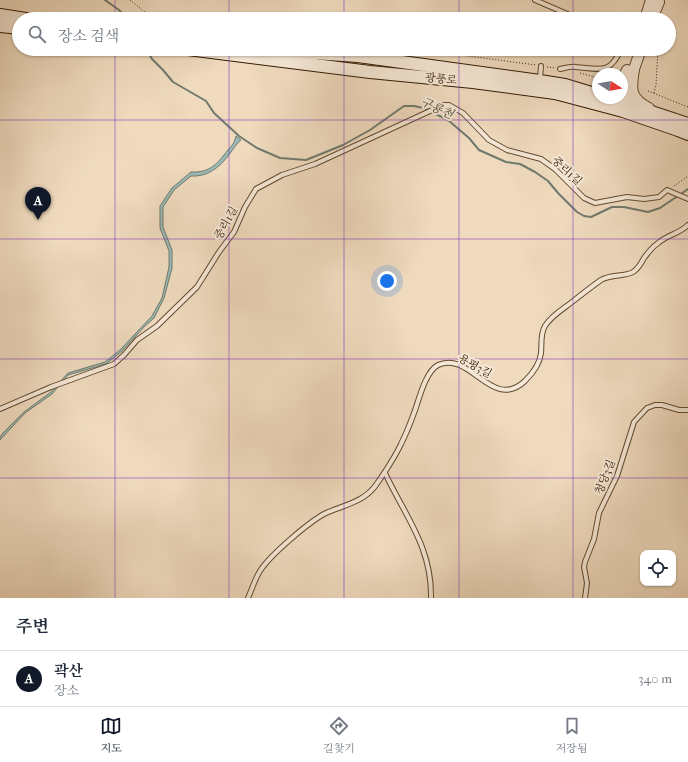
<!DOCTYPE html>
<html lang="ko">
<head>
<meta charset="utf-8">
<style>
	:root { --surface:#fff; --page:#f6f6f7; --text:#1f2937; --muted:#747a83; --line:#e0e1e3; --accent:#111827 }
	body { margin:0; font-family:"IM FELL French Canon","Noto Serif KR",serif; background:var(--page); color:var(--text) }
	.controls { position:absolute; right:12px; bottom:12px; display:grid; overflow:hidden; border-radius:8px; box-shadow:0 1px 3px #0004 }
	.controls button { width:36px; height:36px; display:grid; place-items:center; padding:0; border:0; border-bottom:1px solid var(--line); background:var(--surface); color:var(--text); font:20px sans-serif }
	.compass { position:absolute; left:592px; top:68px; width:36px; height:36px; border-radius:50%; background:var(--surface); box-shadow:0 1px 3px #0004; rotate:101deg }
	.you { position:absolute; left:387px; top:281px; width:14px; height:14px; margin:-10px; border:3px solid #fff; border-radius:50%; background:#1a73e8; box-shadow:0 0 0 6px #1a73e833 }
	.badge { display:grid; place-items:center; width:26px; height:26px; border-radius:50%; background:var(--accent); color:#fff; font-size:13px; font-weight:700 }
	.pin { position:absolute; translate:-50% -33px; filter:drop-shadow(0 1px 2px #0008) }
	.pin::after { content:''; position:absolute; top:21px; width:14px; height:12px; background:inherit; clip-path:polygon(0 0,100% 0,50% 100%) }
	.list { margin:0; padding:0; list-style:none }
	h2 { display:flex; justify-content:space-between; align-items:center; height:52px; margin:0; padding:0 16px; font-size:17px }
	h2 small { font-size:13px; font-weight:400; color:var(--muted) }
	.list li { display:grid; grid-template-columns:26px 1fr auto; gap:12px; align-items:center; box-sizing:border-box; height:56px; padding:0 16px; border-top:1px solid var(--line) }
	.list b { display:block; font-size:15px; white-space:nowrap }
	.list p { margin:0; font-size:13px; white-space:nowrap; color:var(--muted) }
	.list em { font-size:13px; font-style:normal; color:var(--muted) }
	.icon { flex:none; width:22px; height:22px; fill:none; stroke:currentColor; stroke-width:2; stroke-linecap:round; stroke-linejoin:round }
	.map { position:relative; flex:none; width:688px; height:598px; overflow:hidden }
	.search { position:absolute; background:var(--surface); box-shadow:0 1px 3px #0004; left:12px; right:12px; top:12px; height:44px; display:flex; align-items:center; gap:10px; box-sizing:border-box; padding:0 14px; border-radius:22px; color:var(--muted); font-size:15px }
	.sheet { height:108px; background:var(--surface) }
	nav { display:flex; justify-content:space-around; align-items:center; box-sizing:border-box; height:56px; border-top:1px solid var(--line); background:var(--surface); font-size:11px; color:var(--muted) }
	nav a { display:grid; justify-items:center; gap:2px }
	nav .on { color:var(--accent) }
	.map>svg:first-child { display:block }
	.water { fill:#9abab5; stroke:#707a6d }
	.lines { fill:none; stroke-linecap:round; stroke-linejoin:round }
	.stream { stroke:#707a6d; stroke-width:2 }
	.service-casing { stroke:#604a30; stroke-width:6 }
	.tertiary-casing { stroke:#604a30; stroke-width:12 }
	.secondary-casing { stroke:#311a00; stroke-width:14 }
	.path { stroke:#311a00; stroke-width:1; stroke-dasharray:1 2; stroke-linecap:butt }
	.service { stroke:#f5e7d5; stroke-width:4 }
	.tertiary { stroke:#f5e7d5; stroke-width:10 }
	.secondary { stroke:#f5e7d5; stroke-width:12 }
	.grid { fill:none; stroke:#7b2cbf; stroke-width:1; stroke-opacity:0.55 }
	.labels { text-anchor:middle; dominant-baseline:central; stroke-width:4; stroke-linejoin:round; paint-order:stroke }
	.street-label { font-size:11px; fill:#311a00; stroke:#f5e7d5 }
	.water-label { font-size:12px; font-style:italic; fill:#504a36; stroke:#f5e7d5 }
</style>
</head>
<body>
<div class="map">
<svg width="688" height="598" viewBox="0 0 688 598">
	<rect width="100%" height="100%" fill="#efdabe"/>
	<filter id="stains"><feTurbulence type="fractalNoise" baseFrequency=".005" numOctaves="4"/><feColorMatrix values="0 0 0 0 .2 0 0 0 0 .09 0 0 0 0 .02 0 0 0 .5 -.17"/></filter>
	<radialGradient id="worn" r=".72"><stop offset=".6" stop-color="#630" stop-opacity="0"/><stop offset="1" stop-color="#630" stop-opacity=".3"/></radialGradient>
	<!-- water -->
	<path class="water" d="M236,136L241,140C237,143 234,148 231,152C221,166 209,177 191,176L174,190L163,207V227L172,250V268L164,298L154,318L145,326L122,351L106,364L68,375L52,394L25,413L0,440V437L3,433L24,412L51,392L68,373L105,362L120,350L152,316L162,298L169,267V251L160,228V206L172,188L191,172C210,173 217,164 228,150C232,146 235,142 236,136Z"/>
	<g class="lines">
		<!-- stream -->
		<g class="stream">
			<path d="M105,0L119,10L128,19"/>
			<path d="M146,49L152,59L163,70L173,82L206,101L214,113L239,136L257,148L280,158L306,160L343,145L370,130L404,106H414L423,108L448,120L469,138L479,150L506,162L520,164L535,172L548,181L558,193L577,212L584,216L591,217L612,207H624L648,212L660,208L688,189"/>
		</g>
		<!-- service casing -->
		<g class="service-casing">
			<g id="service">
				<path d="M535,0L579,19"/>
				<path d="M560,69C565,68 571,66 576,67C600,69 610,75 621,49"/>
				<path d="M540,79L541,66"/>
				<path d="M0,409L51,387L114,364L124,355L137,340L157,326L197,287L219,252L234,232L245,207L256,189L282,175L315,164L443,105H449L463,113L489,140L507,150L541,159L555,169L584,198L595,203L627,197L644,199L659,197L667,190L688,199"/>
				<path d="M385,473C405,516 432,547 431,598"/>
				<path d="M248,598C252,589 255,579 260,571C270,555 310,521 326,513C344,505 364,502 376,485C385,472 394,459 401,444C406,434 410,424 414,413C419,400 425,372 438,365C470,350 492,412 525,381C532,374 540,363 541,353C542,344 540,334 545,326C552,315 562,310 572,302C581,295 591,287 601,280C611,274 624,277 633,272C639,268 641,263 644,258C648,253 652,247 657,244C666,235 679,234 688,225"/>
				<path d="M585,598L587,583L584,567L585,562L594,539L599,513L617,476L634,422L647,408L655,405H662L679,410H688"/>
			</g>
		</g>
		<!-- tertiary casing -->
		<g class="tertiary-casing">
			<g id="tertiary">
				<path d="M645,19L651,0"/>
				<path d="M652,19L659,2"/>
				<path d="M634,69C631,89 629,98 649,108"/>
				<path d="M622,80L627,70"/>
				<path d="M623,111L634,69L641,49"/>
			</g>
		</g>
		<!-- secondary casing -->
		<g class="secondary-casing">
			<g id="secondary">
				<path d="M0,15L26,19"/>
				<path d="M0,26L19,28"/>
				<path d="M188,49L370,72L473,82L555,93L623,111L678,130L688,134"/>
				<path d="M254,49L358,56L540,81L565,85L598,95"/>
				<path d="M609,98L688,124"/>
			</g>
		</g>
		<!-- path -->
		<g class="path">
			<path d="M130,0L146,13L189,19"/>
			<path d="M669,37L673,38"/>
			<path d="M415,49L536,65"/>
			<path d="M547,67L556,68"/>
			<path d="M580,73L598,78"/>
			<path d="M648,91L688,107"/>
			<path d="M654,93L656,85L658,49"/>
			<path d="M674,186L688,176"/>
		</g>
		<!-- service -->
		<use href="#service" class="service"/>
		<!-- tertiary -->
		<use href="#tertiary" class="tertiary"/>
		<!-- secondary -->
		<use href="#secondary" class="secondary"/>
	</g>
	<!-- grid -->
	<path class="grid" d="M115,0V19M229,0V19M344,0V19M459,0V19M573,0V19M115,49V598M229,49V598M344,49V598M459,49V598M573,49V598M0,120H688M0,239H688M0,359H688M0,478H688"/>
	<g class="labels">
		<!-- street labels -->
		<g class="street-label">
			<text transform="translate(441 79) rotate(5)">광풍로</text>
			<text transform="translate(567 171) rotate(43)">중리1길</text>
			<text transform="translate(226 223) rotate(-61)">중리1길</text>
			<text transform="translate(475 366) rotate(29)">용평3길</text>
			<text transform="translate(605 477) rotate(-68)">청당3길</text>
		</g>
		<!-- water labels -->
		<g class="water-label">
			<text transform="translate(437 108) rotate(25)">구룡천</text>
		</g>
	</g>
	<rect width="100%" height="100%" filter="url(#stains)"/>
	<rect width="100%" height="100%" fill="url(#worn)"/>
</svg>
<div class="controls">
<button><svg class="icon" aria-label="locate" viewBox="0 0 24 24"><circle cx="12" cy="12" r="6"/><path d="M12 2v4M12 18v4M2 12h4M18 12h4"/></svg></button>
</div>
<svg class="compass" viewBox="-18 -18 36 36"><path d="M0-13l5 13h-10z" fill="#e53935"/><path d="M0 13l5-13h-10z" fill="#747a83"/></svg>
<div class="you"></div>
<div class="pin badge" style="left:38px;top:220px">A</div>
<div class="search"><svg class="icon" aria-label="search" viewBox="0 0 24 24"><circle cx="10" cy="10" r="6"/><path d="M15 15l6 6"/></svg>장소 검색</div>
</div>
<section class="sheet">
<h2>주변<small></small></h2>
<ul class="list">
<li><span class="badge">A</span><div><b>곽산</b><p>장소</p></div><em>340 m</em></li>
</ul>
</section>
<nav>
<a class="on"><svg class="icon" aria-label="map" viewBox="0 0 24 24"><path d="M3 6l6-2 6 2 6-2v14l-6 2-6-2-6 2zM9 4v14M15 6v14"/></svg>지도</a>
<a><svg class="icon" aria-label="directions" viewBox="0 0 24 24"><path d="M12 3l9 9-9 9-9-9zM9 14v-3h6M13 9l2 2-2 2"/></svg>길찾기</a>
<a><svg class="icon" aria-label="saved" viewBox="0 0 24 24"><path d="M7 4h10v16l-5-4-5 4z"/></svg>저장됨</a>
</nav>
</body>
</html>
